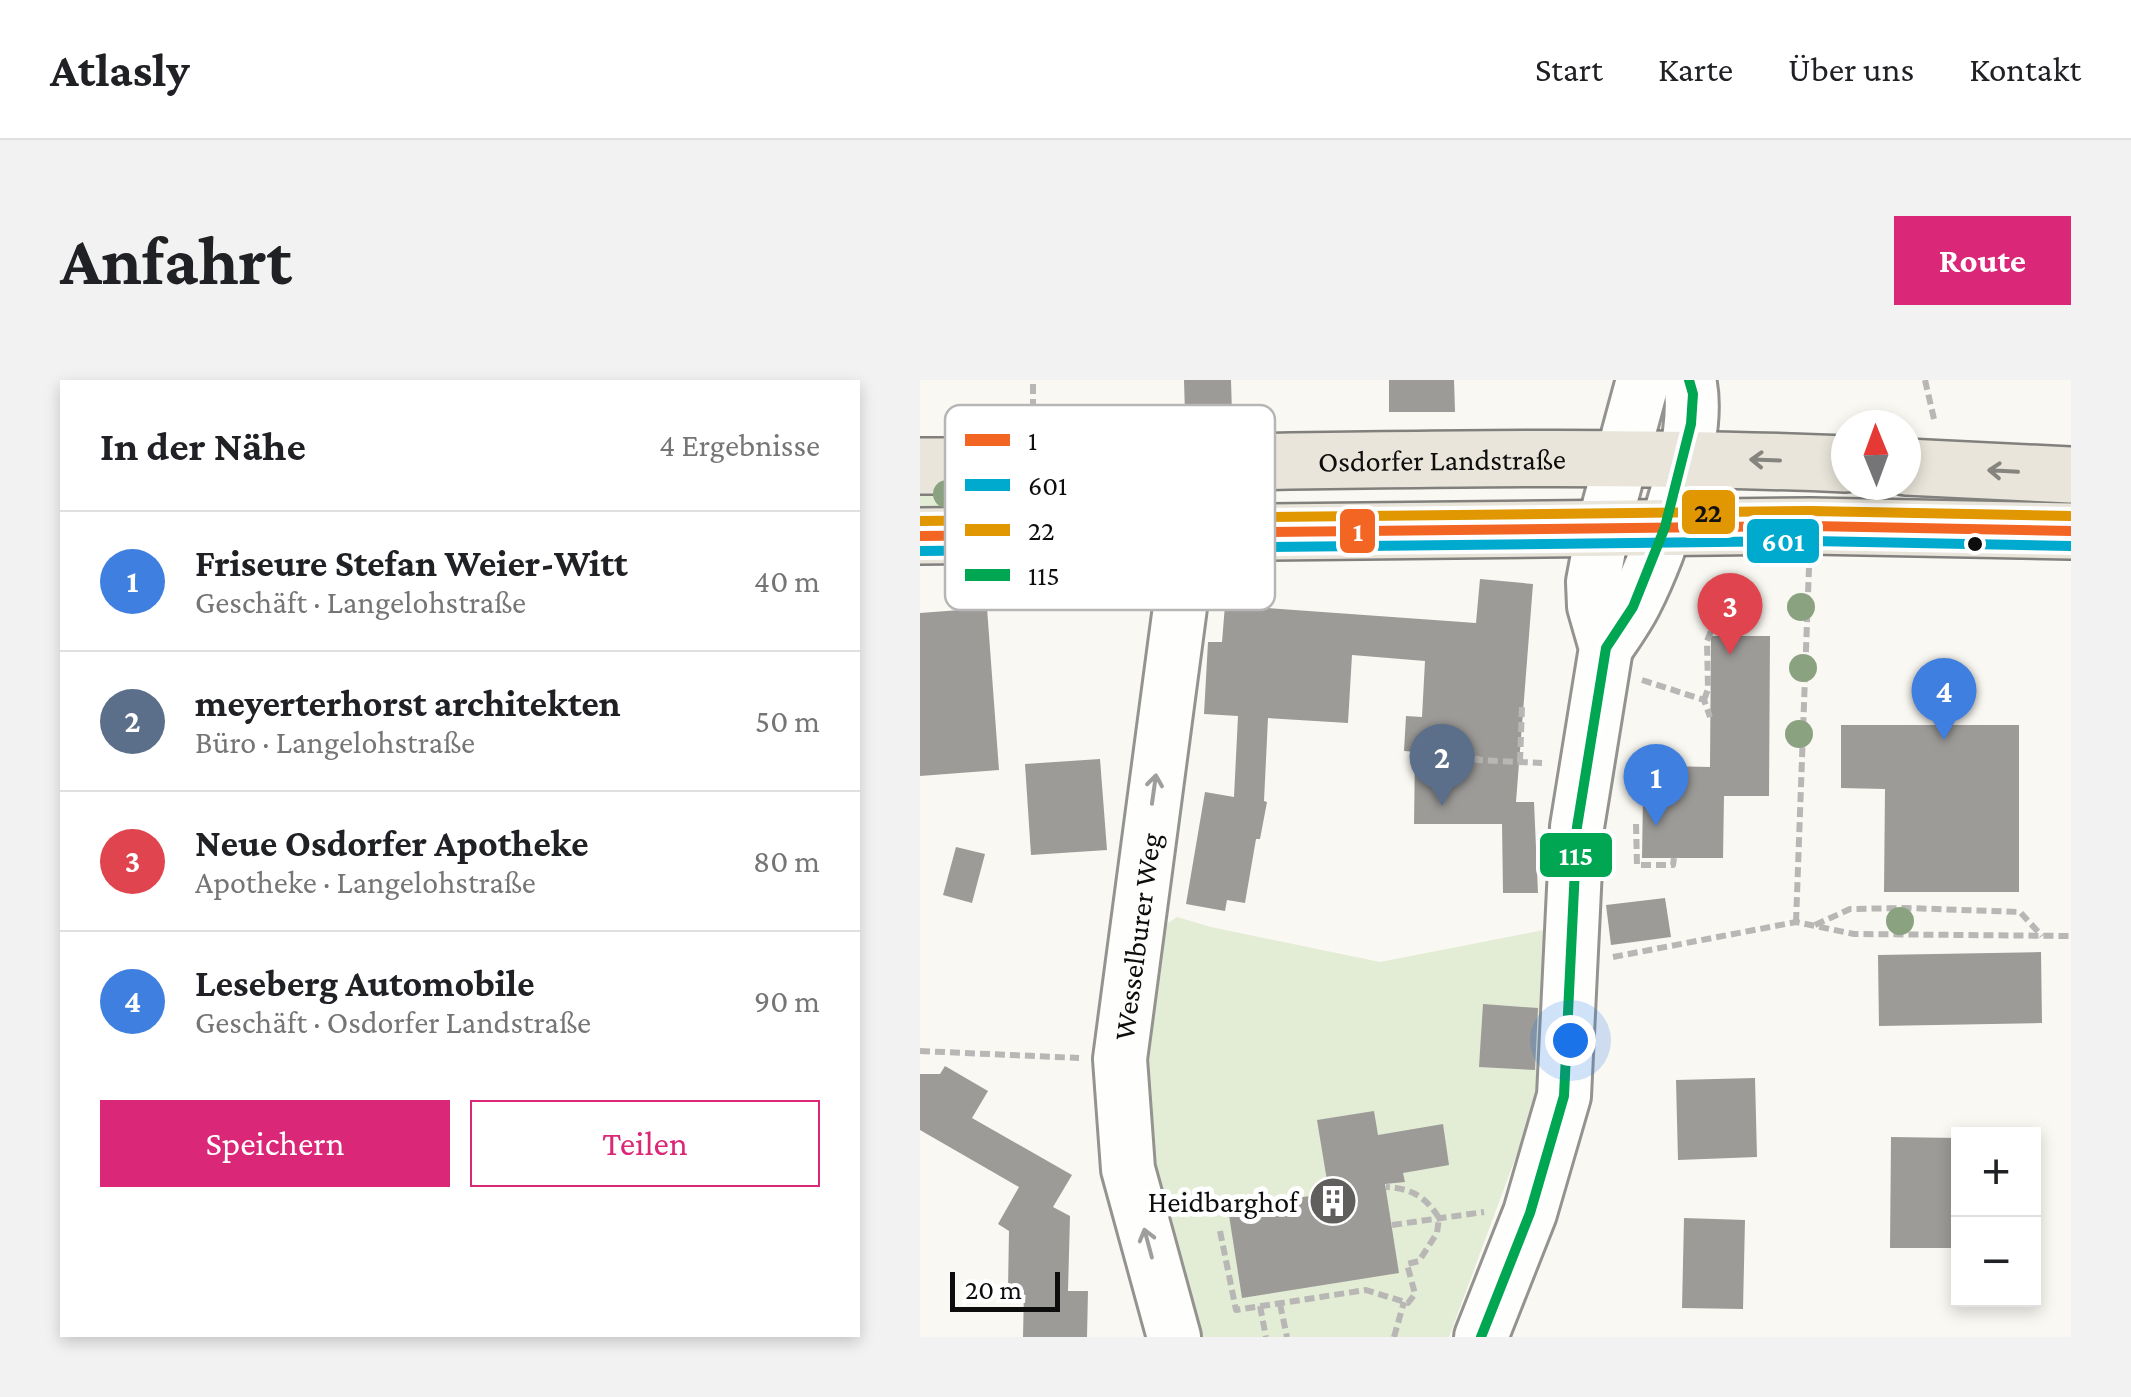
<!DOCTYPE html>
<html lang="de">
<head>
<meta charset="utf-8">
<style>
	:root { --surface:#fff; --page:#f2f2f2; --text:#202124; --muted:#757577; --line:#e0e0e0; --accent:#db2777 }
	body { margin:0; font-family:"Crimson Pro",serif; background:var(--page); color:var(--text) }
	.controls { position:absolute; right:30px; bottom:30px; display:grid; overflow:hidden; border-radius:0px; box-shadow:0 5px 15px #0003 }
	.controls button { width:90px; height:90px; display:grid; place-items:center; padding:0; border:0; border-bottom:2px solid var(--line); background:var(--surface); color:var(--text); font:50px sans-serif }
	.compass { position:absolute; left:911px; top:30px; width:90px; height:90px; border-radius:50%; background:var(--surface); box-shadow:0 5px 15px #0003; rotate:359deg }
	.scale { position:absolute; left:30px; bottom:25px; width:110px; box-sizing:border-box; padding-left:10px; border:5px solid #0d0d0d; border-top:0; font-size:28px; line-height:35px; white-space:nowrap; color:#0d0d0d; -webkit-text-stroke:8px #fff; paint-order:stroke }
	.you { position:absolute; left:650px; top:660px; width:35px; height:35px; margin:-25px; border:8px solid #fff; border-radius:50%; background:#1a73e8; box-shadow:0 0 0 15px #1a73e833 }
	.badge { display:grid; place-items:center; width:65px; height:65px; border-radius:50%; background:var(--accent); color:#fff; font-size:32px; font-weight:700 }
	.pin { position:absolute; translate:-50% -82px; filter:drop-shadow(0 2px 5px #0008) }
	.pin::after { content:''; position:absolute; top:52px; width:35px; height:30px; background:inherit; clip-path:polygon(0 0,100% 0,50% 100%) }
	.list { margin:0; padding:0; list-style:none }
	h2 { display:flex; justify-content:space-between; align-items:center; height:130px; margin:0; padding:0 40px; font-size:42px }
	h2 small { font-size:32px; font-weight:400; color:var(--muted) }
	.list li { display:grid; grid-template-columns:65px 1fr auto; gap:30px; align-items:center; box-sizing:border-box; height:140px; padding:0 40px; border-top:2px solid var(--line) }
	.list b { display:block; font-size:38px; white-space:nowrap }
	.list p { margin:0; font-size:32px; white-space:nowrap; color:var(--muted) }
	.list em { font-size:32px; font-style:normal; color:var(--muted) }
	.actions { display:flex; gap:20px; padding:30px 40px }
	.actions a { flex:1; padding:22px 0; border:2px solid var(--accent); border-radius:0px; text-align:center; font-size:35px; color:var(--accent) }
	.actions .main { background:var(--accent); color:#fff }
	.map { position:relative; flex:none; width:1151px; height:957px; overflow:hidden; border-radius:0px }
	header { display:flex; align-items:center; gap:60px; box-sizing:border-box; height:140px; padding:0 50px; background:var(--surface); border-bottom:2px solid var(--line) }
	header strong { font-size:48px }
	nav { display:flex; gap:55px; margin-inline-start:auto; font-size:35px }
	.intro { display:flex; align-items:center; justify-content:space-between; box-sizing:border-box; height:240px; padding:0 60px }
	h1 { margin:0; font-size:70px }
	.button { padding:25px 45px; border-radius:0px; background:var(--accent); color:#fff; font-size:35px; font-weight:700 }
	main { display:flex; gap:60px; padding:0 60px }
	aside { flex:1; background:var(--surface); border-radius:0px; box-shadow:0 5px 15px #0003 }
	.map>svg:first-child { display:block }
	.green { fill:#e3ecd4 }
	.building { fill:#9d9b98 }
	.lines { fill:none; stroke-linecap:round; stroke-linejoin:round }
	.minor-casing { stroke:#949390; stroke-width:58 }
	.major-casing { stroke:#81807d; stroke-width:60 }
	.path { stroke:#b8b7b6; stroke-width:6; stroke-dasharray:10 5; stroke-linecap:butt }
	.minor { stroke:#fefefd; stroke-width:52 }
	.major { stroke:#e9e5da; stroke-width:55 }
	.bus-1-casing { stroke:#fff; stroke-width:18 }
	.bus-2-casing { stroke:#fff; stroke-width:18 }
	.bus-3-casing { stroke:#fff; stroke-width:18 }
	.bus-4-casing { stroke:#fff; stroke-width:18 }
	.bus-1 { stroke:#f26522; stroke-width:10 }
	.bus-2 { stroke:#00a9ce; stroke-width:10 }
	.bus-3 { stroke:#e09701; stroke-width:10 }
	.bus-4 { stroke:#00a651; stroke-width:10 }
	.tree { fill:#8ba281 }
	.oneway { stroke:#86847e }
	.oneway2 { stroke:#9e9e9d }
	.bus-dot { fill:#0d0d0d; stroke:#fff; stroke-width:4 }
	.labels { text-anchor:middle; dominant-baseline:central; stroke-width:10; stroke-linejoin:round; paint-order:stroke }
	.street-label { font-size:30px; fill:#0d0d0d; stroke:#fff }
	.poi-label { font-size:30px; fill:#0d0d0d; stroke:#fff; text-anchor:end }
	.key { fill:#fff; stroke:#b6b6b6; stroke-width:2.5 }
	.key-label { font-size:28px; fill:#0d0d0d }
	.line-badge { stroke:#fff; stroke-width:4 }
	.badge-label { font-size:28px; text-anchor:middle; font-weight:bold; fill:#fff }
	.pale-badge-label { font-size:28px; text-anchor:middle; font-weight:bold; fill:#111 }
</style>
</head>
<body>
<header>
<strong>Atlasly</strong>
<nav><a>Start</a><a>Karte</a><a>Über uns</a><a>Kontakt</a></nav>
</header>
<div class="intro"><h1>Anfahrt</h1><a class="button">Route</a></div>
<main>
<aside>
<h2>In der Nähe<small>4 Ergebnisse</small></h2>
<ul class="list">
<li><span class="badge" style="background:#3f7fe0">1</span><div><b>Friseure Stefan Weier-Witt</b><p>Geschäft · Langelohstraße</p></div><em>40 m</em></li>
<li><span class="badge" style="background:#5c6f8a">2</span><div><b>meyerterhorst architekten</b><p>Büro · Langelohstraße</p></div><em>50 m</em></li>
<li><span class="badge" style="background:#e0444e">3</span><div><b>Neue Osdorfer Apotheke</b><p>Apotheke · Langelohstraße</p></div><em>80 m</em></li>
<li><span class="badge" style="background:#3f7fe0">4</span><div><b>Leseberg Automobile</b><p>Geschäft · Osdorfer Landstraße</p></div><em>90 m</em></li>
</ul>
<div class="actions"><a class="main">Speichern</a><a>Teilen</a></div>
</aside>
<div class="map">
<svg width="1151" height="957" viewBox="0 0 1151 957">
	<rect width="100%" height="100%" fill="#faf8f2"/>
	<!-- green -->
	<g class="green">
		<path d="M349,104L594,106L361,111L231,129L0,132V107Z"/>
		<path d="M257,537L291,547L460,582L624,550C626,610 627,667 615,725L529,957H283L220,723L235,552Z"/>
	</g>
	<!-- building -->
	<g class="building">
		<path d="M264,0H311L312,34L265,35Z"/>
		<path d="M469,0H534L535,32H469Z"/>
		<path d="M560,199L613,204L596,422H614L618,513H583L582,444H494L495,372L484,371L486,336L502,337L505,281L432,275L428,343L348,338L344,421L347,422L340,459H336L325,523L307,520L305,531L266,524L285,412L314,417L318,336L284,334L288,262H302L305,225L556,243Z"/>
		<path d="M67,228L79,390L0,396V233Z"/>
		<path d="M791,256H850L849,416H804L803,478H722L723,415H748L749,386L790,387Z"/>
		<path d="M921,345H1099V512H964L965,409L921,408Z"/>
		<path d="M180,379L187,470L111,475L105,384Z"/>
		<path d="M36,467L65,474L52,523L23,515Z"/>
		<path d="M745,518L751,557L691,565L686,525Z"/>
		<path d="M1121,572L1122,643L959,646L958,575Z"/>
		<path d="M563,624L618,628L615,690L559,687Z"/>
		<path d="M25,686L68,711L52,738L152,795L133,827L150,836L148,911H168L167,957H103L104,910L88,909L89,851L78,844L99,807L0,750V694H20Z"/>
		<path d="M835,698L837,777L758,780L756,700Z"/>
		<path d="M454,731L458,755L523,744L529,785L483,793L485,802L465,804L479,893L322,918L308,829L409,813L397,740Z"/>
		<path d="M971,757L1038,758V868H970Z"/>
		<path d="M764,838L825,840L823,929L762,928Z"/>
	</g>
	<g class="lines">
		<!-- minor casing -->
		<g class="minor-casing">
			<g id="minor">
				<path d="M686,268C696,253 707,238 715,222C741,172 783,54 769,0"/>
				<path id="s1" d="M254,957L208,789L200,679L270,152"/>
				<path d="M561,957L610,833L644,716L657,447L686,268L674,226L673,202L683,148L723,0"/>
			</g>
		</g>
		<!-- major casing -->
		<g class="major-casing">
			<g id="major">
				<path id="s2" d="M0,86C308,85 618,71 926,84"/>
				<path d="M986,87L1151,95"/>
				<path d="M0,156L891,146L1151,151"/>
			</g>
		</g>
		<!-- path -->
		<g class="path">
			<path d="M1005,0L1014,39"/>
			<path d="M113,44V0"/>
			<path d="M722,300L784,320L790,337"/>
			<path d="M784,320L788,309L787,261L815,192"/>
			<path d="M558,376L557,380L622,383"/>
			<path d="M600,382L602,326"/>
			<path d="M716,444L717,485H753L754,478"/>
			<path d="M876,542L889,188"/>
			<path d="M895,545L930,529L987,528L1100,532L1122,556"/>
			<path d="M693,577L876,542L934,554L1151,556"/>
			<path d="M0,671L159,678"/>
			<path d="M472,845L564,832"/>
			<path d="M300,851L316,930L446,910L488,923L495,914L487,884L499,881L517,853L519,838C506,817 491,808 466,807"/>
			<path d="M360,924L367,957"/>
			<path d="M340,926L346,957"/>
			<path d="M474,957L484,922"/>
		</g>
		<!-- minor -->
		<use href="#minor" class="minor"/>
		<!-- major -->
		<use href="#major" class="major"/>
		<!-- bus-1 casing -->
		<g class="bus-1-casing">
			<path id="bus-1" d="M0,156L891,146L1151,151"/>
		</g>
		<!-- bus-2 casing -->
		<g class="bus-2-casing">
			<path id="bus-2" d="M0,171L891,161L1151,166"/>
		</g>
		<!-- bus-3 casing -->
		<g class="bus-3-casing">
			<path id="bus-3" d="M0,141L891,131L1151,136"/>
		</g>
		<!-- bus-4 casing -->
		<g class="bus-4-casing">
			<path id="bus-4" d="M561,957L610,833L644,716L657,447L686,268L713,227L745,147L771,44L773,14L769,0"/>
		</g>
		<!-- bus-1 -->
		<use href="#bus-1" class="bus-1"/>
		<!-- bus-2 -->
		<use href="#bus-2" class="bus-2"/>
		<!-- bus-3 -->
		<use href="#bus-3" class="bus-3"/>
		<!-- bus-4 -->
		<use href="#bus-4" class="bus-4"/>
	</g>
	<!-- trees -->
	<g class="tree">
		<circle cx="27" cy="114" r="14"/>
		<circle cx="881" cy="227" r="14"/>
		<circle cx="883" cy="288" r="14"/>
		<circle cx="879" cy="354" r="14"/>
		<circle cx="980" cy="541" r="14"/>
	</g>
	<!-- one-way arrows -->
	<defs><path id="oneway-shaft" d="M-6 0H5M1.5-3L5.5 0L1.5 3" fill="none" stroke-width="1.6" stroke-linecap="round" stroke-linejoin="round" transform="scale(2.5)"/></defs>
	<g class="oneway">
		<use href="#oneway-shaft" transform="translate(845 80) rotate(-178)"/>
		<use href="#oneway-shaft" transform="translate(1083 91) rotate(-177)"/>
	</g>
	<g class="oneway2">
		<use href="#oneway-shaft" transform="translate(234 409) rotate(-82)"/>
		<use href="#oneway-shaft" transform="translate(228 863) rotate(-105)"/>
	</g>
	<!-- icons -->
	<defs>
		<g id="building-disc" transform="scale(2.5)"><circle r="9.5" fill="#605f5d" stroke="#fff"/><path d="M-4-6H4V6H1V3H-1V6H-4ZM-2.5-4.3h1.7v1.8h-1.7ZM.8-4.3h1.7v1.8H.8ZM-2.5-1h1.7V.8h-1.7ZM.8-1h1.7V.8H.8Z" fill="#fff"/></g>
	</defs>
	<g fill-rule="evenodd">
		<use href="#building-disc" x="413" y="821"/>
	</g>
	<!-- markers -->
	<circle class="bus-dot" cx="1055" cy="164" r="9"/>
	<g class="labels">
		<!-- street labels -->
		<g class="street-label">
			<text stroke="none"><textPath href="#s2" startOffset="522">Osdorfer Landstraße</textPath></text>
			<text stroke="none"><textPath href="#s1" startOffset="408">Wesselburer Weg</textPath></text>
		</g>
		<!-- poi labels -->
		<g class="poi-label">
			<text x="378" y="821">Heidbarghof</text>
		</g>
	</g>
	<!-- legend -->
	<rect x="25" y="25" width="330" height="205" rx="15" class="key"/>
	<rect x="45" y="54" width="45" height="12" fill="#f26522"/>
	<rect x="45" y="99" width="45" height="12" fill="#00a9ce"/>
	<rect x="45" y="144" width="45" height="12" fill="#e09701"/>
	<rect x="45" y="189" width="45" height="12" fill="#00a651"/>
	<g class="key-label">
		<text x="108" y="70">1</text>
		<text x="108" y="115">601</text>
		<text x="108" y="160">22</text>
		<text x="108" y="205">115</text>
	</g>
	<g class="line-badge">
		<rect x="760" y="108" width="57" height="48" rx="10" fill="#e09701"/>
		<rect x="418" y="127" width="39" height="48" rx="10" fill="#f26522"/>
		<rect x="825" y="137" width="76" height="48" rx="10" fill="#00a9ce"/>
		<rect x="618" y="451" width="76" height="48" rx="10" fill="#00a651"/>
	</g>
	<g class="badge-label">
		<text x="438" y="161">1</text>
		<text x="863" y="171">601</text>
		<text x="656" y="485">115</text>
	</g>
	<g class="pale-badge-label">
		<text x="788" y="142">22</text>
	</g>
</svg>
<div class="controls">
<button>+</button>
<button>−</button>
</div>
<svg class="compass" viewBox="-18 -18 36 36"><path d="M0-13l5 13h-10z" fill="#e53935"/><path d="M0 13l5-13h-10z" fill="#757577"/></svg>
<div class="scale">20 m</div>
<div class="you"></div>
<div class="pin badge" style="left:736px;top:446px;background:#3f7fe0">1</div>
<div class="pin badge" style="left:522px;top:426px;background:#5c6f8a">2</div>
<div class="pin badge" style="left:810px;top:275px;background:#e0444e">3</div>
<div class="pin badge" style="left:1024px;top:360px;background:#3f7fe0">4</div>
</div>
</main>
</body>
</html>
